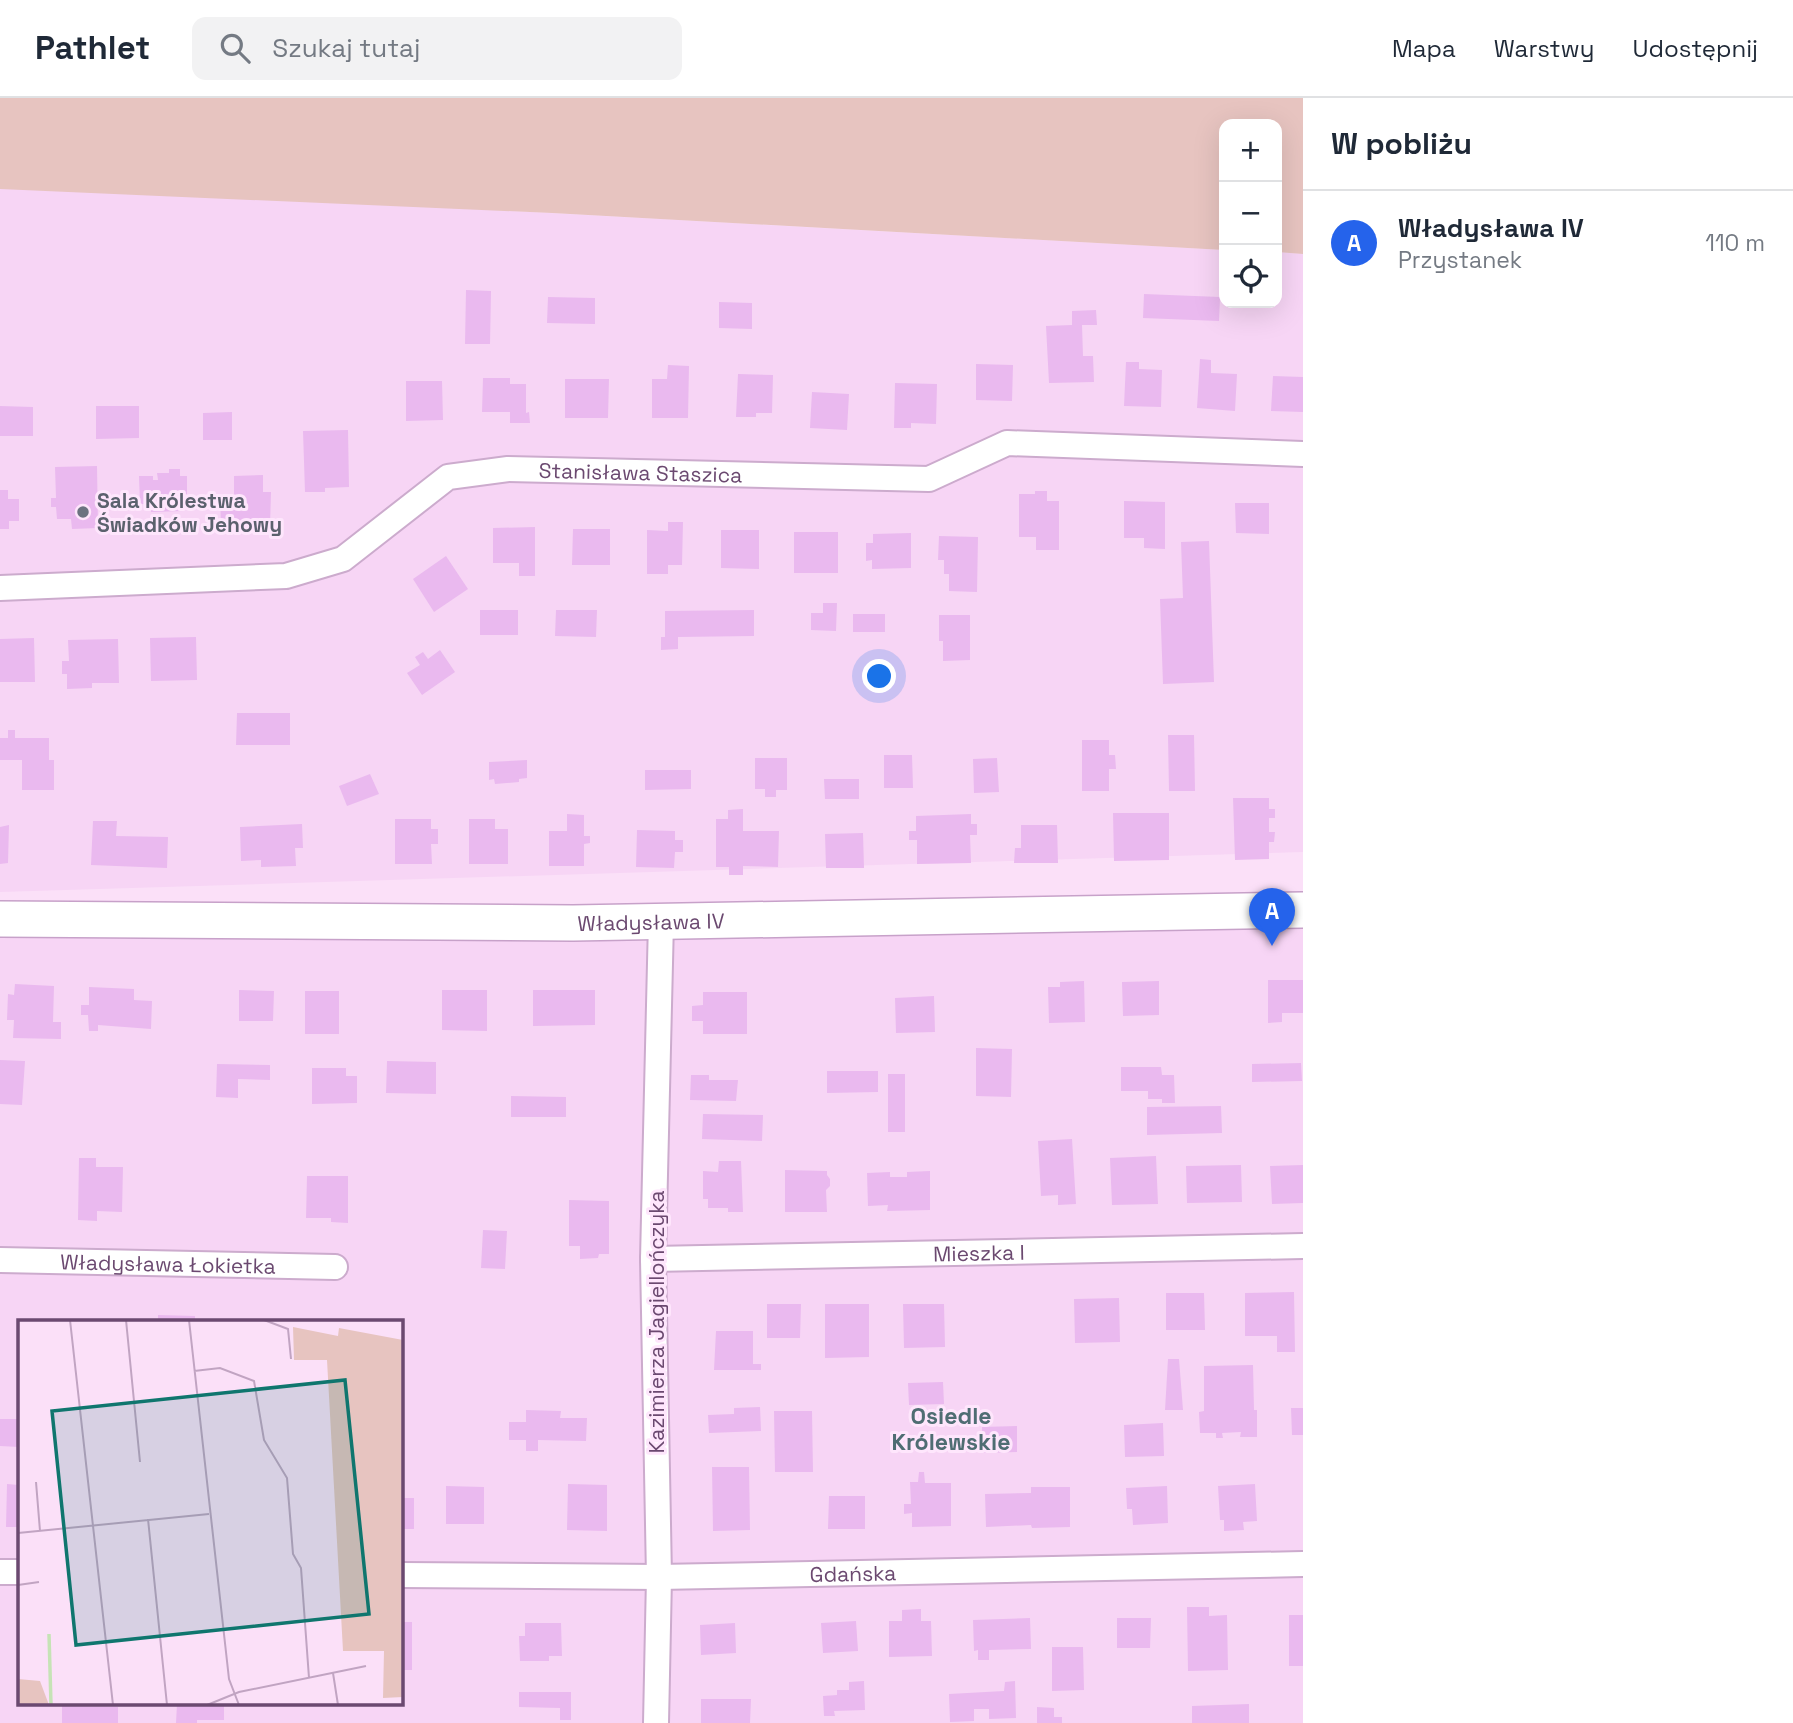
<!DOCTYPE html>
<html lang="pl">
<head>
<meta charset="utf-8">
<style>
	:root { --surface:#fff; --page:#f2f2f3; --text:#1f2937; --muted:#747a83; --line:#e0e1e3; --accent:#2563eb }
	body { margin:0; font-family:"Space Grotesk",sans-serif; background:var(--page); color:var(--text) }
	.controls { position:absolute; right:21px; top:21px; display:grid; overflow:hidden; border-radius:14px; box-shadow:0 7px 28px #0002 }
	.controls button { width:63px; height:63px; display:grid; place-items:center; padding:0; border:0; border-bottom:2px solid var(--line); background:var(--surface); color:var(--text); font:35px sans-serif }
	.you { position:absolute; left:880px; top:579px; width:24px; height:24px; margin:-18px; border:5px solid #fff; border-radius:50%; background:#1a73e8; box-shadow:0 0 0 10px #1a73e833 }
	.badge { display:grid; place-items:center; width:46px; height:46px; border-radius:50%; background:var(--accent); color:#fff; font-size:23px; font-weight:700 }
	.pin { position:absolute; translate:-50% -58px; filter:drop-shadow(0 2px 4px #0008) }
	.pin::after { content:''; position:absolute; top:37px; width:24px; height:21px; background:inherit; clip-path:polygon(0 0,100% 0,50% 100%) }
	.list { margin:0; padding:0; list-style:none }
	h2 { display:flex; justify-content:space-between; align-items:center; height:91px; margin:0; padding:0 28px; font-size:30px }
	h2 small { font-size:23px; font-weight:400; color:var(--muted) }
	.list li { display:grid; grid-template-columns:46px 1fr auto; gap:21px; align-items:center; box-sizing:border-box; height:105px; padding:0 28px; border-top:2px solid var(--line) }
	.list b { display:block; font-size:26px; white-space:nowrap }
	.list p { margin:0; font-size:23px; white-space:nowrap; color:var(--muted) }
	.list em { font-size:23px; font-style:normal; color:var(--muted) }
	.icon { flex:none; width:38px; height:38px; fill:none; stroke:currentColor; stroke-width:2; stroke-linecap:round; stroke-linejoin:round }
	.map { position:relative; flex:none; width:1303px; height:1625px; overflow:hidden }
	header { display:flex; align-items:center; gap:42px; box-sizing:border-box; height:98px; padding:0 35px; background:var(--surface); border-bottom:2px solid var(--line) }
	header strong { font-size:33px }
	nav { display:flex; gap:38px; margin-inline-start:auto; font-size:24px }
	.search { width:490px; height:63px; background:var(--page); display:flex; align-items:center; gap:18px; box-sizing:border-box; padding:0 24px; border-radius:14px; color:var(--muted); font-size:26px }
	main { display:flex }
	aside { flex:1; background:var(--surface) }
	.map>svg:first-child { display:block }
	.residential { fill:#f7d5f5; fill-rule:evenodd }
	.green { fill:#e7c4c0 }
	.building { fill:#eab9ef }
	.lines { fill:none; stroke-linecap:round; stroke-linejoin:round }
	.street-casing { stroke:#ccabcd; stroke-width:28 }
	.secondary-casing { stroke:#c7a1c9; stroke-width:38 }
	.street { stroke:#fff; stroke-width:24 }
	.secondary { stroke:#fff; stroke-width:35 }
	.worship-dot { fill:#6b7280; stroke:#fee6fc; stroke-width:2.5 }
	.labels { text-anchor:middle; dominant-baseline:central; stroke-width:6; stroke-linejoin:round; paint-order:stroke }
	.street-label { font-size:21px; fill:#6b4970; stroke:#fee6fc }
	.worship-label { font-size:21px; font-weight:bold; fill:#5b616d; stroke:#fee6fc; text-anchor:start }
	.neighbourhood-label { font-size:23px; font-weight:bold; fill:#4f6d73; stroke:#fee6fc }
	.inset-river { fill:none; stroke:#c6e3b6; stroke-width:3.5 }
	.inset-road { fill:none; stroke:#c1a4c2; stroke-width:2 }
	.view { fill:#0f766e; fill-opacity:0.15; stroke:#0f766e; stroke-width:3.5 }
	.inset-edge { fill:none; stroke:#6b4970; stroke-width:3.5 }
</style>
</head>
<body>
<header>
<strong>Pathlet</strong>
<div class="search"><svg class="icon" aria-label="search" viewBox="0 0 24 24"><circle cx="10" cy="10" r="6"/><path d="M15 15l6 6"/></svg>Szukaj tutaj</div>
<nav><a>Mapa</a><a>Warstwy</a><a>Udostępnij</a></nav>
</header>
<main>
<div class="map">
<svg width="1303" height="1625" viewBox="0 0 1303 1625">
	<rect width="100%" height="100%" fill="#fbe0f8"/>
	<!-- residential -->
	<g class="residential">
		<path d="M0,87H40L1224,152V205H1277V154L1303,156V754L0,794Z"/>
		<path d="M1303,821V1625H0V832ZM19,1224H401V1606H19Z"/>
	</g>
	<!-- green -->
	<path class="green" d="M0,0H1303V156L1277,154V26H1224V152L552,115L0,91Z"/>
	<!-- building -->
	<g class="building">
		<path d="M466,192L491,193L490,246H465Z"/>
		<path d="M1144,196L1220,199L1219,223L1143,220Z"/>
		<path d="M548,199L595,200V226L547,225Z"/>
		<path d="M719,204L752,205V231L719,230Z"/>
		<path d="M1096,212L1097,227H1082L1083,258H1093L1094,284L1049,285L1046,228L1072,227V213Z"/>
		<path d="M1200,261L1211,262V275L1237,276L1235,313L1197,310Z"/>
		<path d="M1126,264H1139V271L1162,272L1161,309L1124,308Z"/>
		<path d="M976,266L1013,267L1012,303L976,302Z"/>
		<path d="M668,267L689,268L688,320H652V281H667Z"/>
		<path d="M738,276L773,277L772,315H756V319H736Z"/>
		<path d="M1273,278L1303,279V314L1271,313Z"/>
		<path d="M483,280H510V286H526V315L529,314L530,325H510V314H482Z"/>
		<path d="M565,281H609L608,320H565Z"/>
		<path d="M406,283H442L443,322L406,323Z"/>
		<path d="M895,285L937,286L936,326L911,325V330H894Z"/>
		<path d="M812,294L849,296L847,332L810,330Z"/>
		<path d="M0,308L33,309V338H0Z"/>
		<path d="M96,308H139V340L96,341Z"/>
		<path d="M232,314V342H203V315Z"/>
		<path d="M348,332L349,389L325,390V394H305L303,333Z"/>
		<path d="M97,368L98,430L72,431L71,421H57L56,409H51V400H56L55,369Z"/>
		<path d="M169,371H180V378H187V396H183V413L151,414V406H140L139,378H153V382H158L157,375H169Z"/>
		<path d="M263,377V394H271L270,428L221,430L220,396H234V378Z"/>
		<path d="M0,392H8V401H19V423H9V431H0Z"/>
		<path d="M1035,393H1047V403H1059V452H1036V439H1019V396H1035Z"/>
		<path d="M1124,403L1165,404V451L1144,450V440H1124Z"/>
		<path d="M1235,405H1269V436L1236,435Z"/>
		<path d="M668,424H683L682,467H668V476H647V432L668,433Z"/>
		<path d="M535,429V478H519V465H493V430Z"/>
		<path d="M573,431H610V467H572Z"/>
		<path d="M721,432H759V471L721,470Z"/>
		<rect x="794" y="434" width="44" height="41"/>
		<path d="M911,435V470L872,471V462L866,463V445H873V436Z"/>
		<path d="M939,438L978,439L977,494L949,493V476H944V462H938Z"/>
		<path d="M1209,443L1214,584L1163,586L1160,501L1183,500L1181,444Z"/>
		<path d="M446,458L468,491L434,514L413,481Z"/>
		<path d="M823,505H837L836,533L811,532V515H823Z"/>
		<rect x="480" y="512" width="38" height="25"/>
		<path d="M556,512H597L596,539L555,538Z"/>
		<path d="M754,512V538L678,539V551L661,552V539H665V513Z"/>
		<rect x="853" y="516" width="32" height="18"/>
		<path d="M939,517H970V562L943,563V543H939Z"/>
		<path d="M196,539L197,582L151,583L150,540Z"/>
		<path d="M34,540L35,584H0V541Z"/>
		<path d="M118,541L119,585H92V590L67,591V576H62V563H69L68,542Z"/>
		<path d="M440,552L455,574L422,597L407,575L420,567L415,559L423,554L428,561Z"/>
		<path d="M237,615H290V647H236Z"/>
		<path d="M8,632H15V640H49V662H54V692H22V662H0V640H8Z"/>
		<path d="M1168,637H1194L1195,693H1169Z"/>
		<path d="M1082,642H1109V657H1115L1116,671H1109V693H1082Z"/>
		<path d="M884,657H912L913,690H884Z"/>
		<path d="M755,660H787V692H776V699H765V691H755Z"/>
		<path d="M997,660L999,694L974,695L973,661Z"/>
		<path d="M527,662V680L519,681V684L495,686L494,681L489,682V664Z"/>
		<path d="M645,672H691V691L645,692Z"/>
		<path d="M370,676L379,696L347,708L339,688Z"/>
		<path d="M824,681H859V701H825Z"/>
		<path d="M1233,700H1269V711H1275V720H1269V734H1275L1274,744H1269V761L1235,762Z"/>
		<path d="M743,711V733H779L778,769L743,768V777H729V769H716V721H728V712Z"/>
		<path d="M1113,715H1169V762L1114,763Z"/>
		<path d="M567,716L584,717V738H590V745L584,746V768H549V733H567Z"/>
		<path d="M971,716V726H977V737H970L971,765L917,766V742H909V733H916V718Z"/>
		<path d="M395,721H431V731H438V746H431L432,766H395Z"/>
		<path d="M469,721H495V731H508V766H469Z"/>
		<path d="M93,723H117L116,738L168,739L167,770L91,767Z"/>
		<path d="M302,726L303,750H295L296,768L261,769V762L241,763L240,729Z"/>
		<path d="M9,727L8,765L0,766V729Z"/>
		<path d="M1021,727H1057L1058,765H1014L1015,750H1021Z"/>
		<path d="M637,732L675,733V742H683V754H675L674,770L636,769Z"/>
		<path d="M863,735L864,770H826L825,736Z"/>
		<path d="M1268,882H1303V915H1282V924L1268,925Z"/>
		<path d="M1084,883L1085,924L1049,925L1048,889H1060V884Z"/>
		<path d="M1159,883V917L1123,918L1122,884Z"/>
		<path d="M15,886L54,888L53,924H61V941L13,940L14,922H7L8,896L14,897Z"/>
		<path d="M89,889L134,891V902L152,903L151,931L98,927V933H89L88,917H81V907H89Z"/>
		<path d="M239,892L274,893L273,923H239Z"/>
		<path d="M442,892H487V933L442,932Z"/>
		<path d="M533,892H595V927L533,928Z"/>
		<rect x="305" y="893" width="34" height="43"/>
		<path d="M703,894H747V936H703V923H692V908L703,907Z"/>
		<path d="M934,898L935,934L896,935L895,900Z"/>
		<path d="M976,950L1012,951L1011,999L976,998Z"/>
		<path d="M0,962L25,963L22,1007L0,1006Z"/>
		<path d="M387,963L436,964V996L386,995Z"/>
		<path d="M1301,965L1302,983L1252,984V966Z"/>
		<path d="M217,966L270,967V982L238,981V1000L216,999Z"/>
		<path d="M1121,969H1161L1162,977H1174L1175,1005H1162V1001H1148V993H1121Z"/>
		<path d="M312,970H346V978H357V1005L312,1006Z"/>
		<path d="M827,973H878V994L827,995Z"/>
		<rect x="888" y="976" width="17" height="58"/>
		<path d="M691,977H709V982H738L736,1003L690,1002Z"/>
		<path d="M511,998L566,999V1019H511Z"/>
		<path d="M1221,1008L1222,1035L1147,1037V1009Z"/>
		<path d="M703,1016L763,1017L762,1043L702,1041Z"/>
		<path d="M1072,1041L1076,1106L1058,1107V1097L1041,1098L1038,1043Z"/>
		<path d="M1156,1058L1158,1106L1112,1107L1110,1060Z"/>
		<path d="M79,1060H96V1069H123L122,1114L97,1113V1123L78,1122Z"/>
		<path d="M719,1063H741L743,1114H728V1110H708V1101H703V1073L718,1074Z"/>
		<path d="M1241,1067L1242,1104L1187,1105L1186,1068Z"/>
		<path d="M1303,1067V1105L1272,1106L1270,1068Z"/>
		<path d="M785,1072L827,1073V1077L830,1081V1088L826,1092L827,1114H785Z"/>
		<path d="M930,1073V1112L887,1113L888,1107L868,1108L867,1075L890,1074V1079H907V1074Z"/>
		<path d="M307,1078H348V1125L331,1124V1120H306Z"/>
		<path d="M569,1102L609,1103V1156H599L598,1160L580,1161V1148H569Z"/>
		<path d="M483,1132L507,1133L505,1171L481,1170Z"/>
		<path d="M1294,1194L1295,1254H1277V1238H1245V1195Z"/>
		<path d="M1166,1195H1204L1205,1232H1166Z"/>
		<path d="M1119,1200L1120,1244L1075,1245L1074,1201Z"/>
		<path d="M767,1206H801L800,1240H767Z"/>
		<path d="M825,1206H869V1259L825,1260Z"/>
		<path d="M903,1206H944L945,1249L904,1250Z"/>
		<path d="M158,1217L195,1218V1224H158Z"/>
		<path d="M716,1233H753V1266H761V1272H714Z"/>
		<path d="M1168,1261H1179L1183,1312H1165Z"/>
		<path d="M1253,1267L1254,1312H1257V1339H1240L1241,1334L1222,1335L1223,1340H1216V1335H1200L1199,1314L1204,1313V1268Z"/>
		<path d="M943,1284L944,1306L909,1307L908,1285Z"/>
		<path d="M760,1309L761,1333L709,1335L708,1317L734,1316V1310Z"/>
		<path d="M1291,1310H1303V1337H1292Z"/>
		<path d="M526,1312L561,1313L560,1320H587L586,1343L538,1342V1353H526V1342H509V1324H526Z"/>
		<path d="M774,1313H812L813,1374H775Z"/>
		<path d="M0,1321H19V1349L0,1348Z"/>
		<path d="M1163,1325L1164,1358L1125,1359L1124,1327Z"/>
		<path d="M1017,1328V1354L983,1355L982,1329Z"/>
		<path d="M712,1369H749L750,1432L713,1433Z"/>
		<path d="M919,1374H924L925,1385H951V1428L912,1429V1415L904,1416V1406H911L910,1384H918Z"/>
		<path d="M7,1386L19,1387V1429H6Z"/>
		<path d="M568,1386L607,1387V1433L567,1432Z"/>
		<path d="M1255,1386L1257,1423L1243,1424L1244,1432L1224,1433V1422H1220L1218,1388Z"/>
		<path d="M446,1388L484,1389V1426H446Z"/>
		<path d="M1167,1388L1168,1425L1133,1427L1132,1411H1127L1126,1390Z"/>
		<path d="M1031,1389H1070V1429L1032,1430L1031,1427L986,1429L985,1396L1031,1395Z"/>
		<path d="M829,1398H865V1431H828Z"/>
		<rect x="401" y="1400" width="13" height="31"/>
		<path d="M1187,1509H1209V1518L1227,1517L1228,1572L1188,1573Z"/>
		<path d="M921,1511V1523H931L932,1558L889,1559V1523H902V1512Z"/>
		<rect x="1289" y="1517" width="14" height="51"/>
		<path d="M1030,1520L1031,1551L989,1552V1562H978V1552L974,1553L973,1522Z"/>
		<path d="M1117,1520H1151L1150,1550H1117Z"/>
		<path d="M856,1523L858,1553L823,1555L821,1525Z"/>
		<rect x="401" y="1524" width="11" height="48"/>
		<path d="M525,1525H561L562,1558H549V1563H520L519,1538H525Z"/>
		<path d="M735,1525L736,1555L701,1557L700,1527Z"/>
		<path d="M1052,1549H1083L1084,1592L1052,1593Z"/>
		<path d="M864,1583L865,1612L834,1613L835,1618H824L823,1598L837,1597V1592H849V1584Z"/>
		<path d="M1015,1583L1016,1620L989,1621V1611H974V1623L950,1624L949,1596L1004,1593L1005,1584Z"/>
		<path d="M519,1594H571V1622H560V1610L519,1609Z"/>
		<path d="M701,1601H751L750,1625H701Z"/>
		<path d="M177,1606H224V1622H197V1625H176Z"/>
		<path d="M1249,1606V1625H1192V1608Z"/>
		<path d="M62,1608L118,1609V1625H62Z"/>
		<path d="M1037,1609L1054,1610V1619H1062V1625H1037Z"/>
	</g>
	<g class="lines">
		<!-- street casing -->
		<g class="street-casing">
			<g id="street">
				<path id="s1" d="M0,490L286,478L343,461L448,379L508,371L929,381L1007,345L1303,356"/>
				<path id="s2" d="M653,1161L1303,1148"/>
				<path id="s3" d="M0,1162L335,1169"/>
				<path d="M0,1474H19"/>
				<path id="s4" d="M401,1477L659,1479L1303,1466"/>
				<path d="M656,1625L659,1479L653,1161L661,823"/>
			</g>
		</g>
		<!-- secondary casing -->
		<g class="secondary-casing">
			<g id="secondary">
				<path id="s5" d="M0,821L573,825L1303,812"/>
			</g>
		</g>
		<!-- street -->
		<use href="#street" class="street"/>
		<!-- secondary -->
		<use href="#secondary" class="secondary"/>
	</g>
	<!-- markers -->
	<circle class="worship-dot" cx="83" cy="414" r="7"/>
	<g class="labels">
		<!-- street labels -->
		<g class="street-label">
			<text stroke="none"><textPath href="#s1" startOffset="672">Stanisława Staszica</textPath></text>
			<text stroke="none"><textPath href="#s5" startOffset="651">Władysława IV</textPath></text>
			<text stroke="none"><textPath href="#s2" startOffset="326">Mieszka I</textPath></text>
			<text stroke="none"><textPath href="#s3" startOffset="168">Władysława Łokietka</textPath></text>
			<text transform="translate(656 1224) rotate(-90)">Kazimierza Jagiellończyka</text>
			<text stroke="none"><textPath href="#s4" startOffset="452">Gdańska</textPath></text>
		</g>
		<!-- worship labels -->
		<g class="worship-label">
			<text x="97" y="402">Sala Królestwa<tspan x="97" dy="24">Świadków Jehowy</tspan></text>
		</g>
		<!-- neighbourhood labels -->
		<g class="neighbourhood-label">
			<text x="951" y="1318">Osiedle<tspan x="951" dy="26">Królewskie</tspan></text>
		</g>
	</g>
	<!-- overview -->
	<g transform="translate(18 1222)">
		<rect width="385" height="385" fill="#fbe0f8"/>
		<path d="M275,7L320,16L321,8L385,20V377L365,378L366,331H325L309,40H276ZM0,343V359L22,361L31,385H0Z" fill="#e7c4c0"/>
		<path class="inset-river" d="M31,314L33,385"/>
		<path class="inset-road" d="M52,0L95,385M108,0L122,142M171,0L211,359L221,385M246,0L270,9L273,39M176,51L202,48L236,61L246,120L269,158L275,234L283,248L291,358M18,162L22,211M130,199L149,385M0,213L191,194M0,265L21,262M315,353L320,385M189,385L221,372L348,346"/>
		<path class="view" d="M327,60L351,294L58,325L34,91Z"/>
		<rect width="385" height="385" class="inset-edge"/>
	</g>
</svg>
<div class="controls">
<button>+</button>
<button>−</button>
<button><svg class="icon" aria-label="locate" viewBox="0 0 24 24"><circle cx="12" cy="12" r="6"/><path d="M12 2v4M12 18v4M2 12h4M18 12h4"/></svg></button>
</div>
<div class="you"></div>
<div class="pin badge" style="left:1272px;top:848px">A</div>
</div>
<aside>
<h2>W pobliżu<small></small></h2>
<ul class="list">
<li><span class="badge">A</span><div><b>Władysława IV</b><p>Przystanek</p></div><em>110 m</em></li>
</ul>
</aside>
</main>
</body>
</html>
